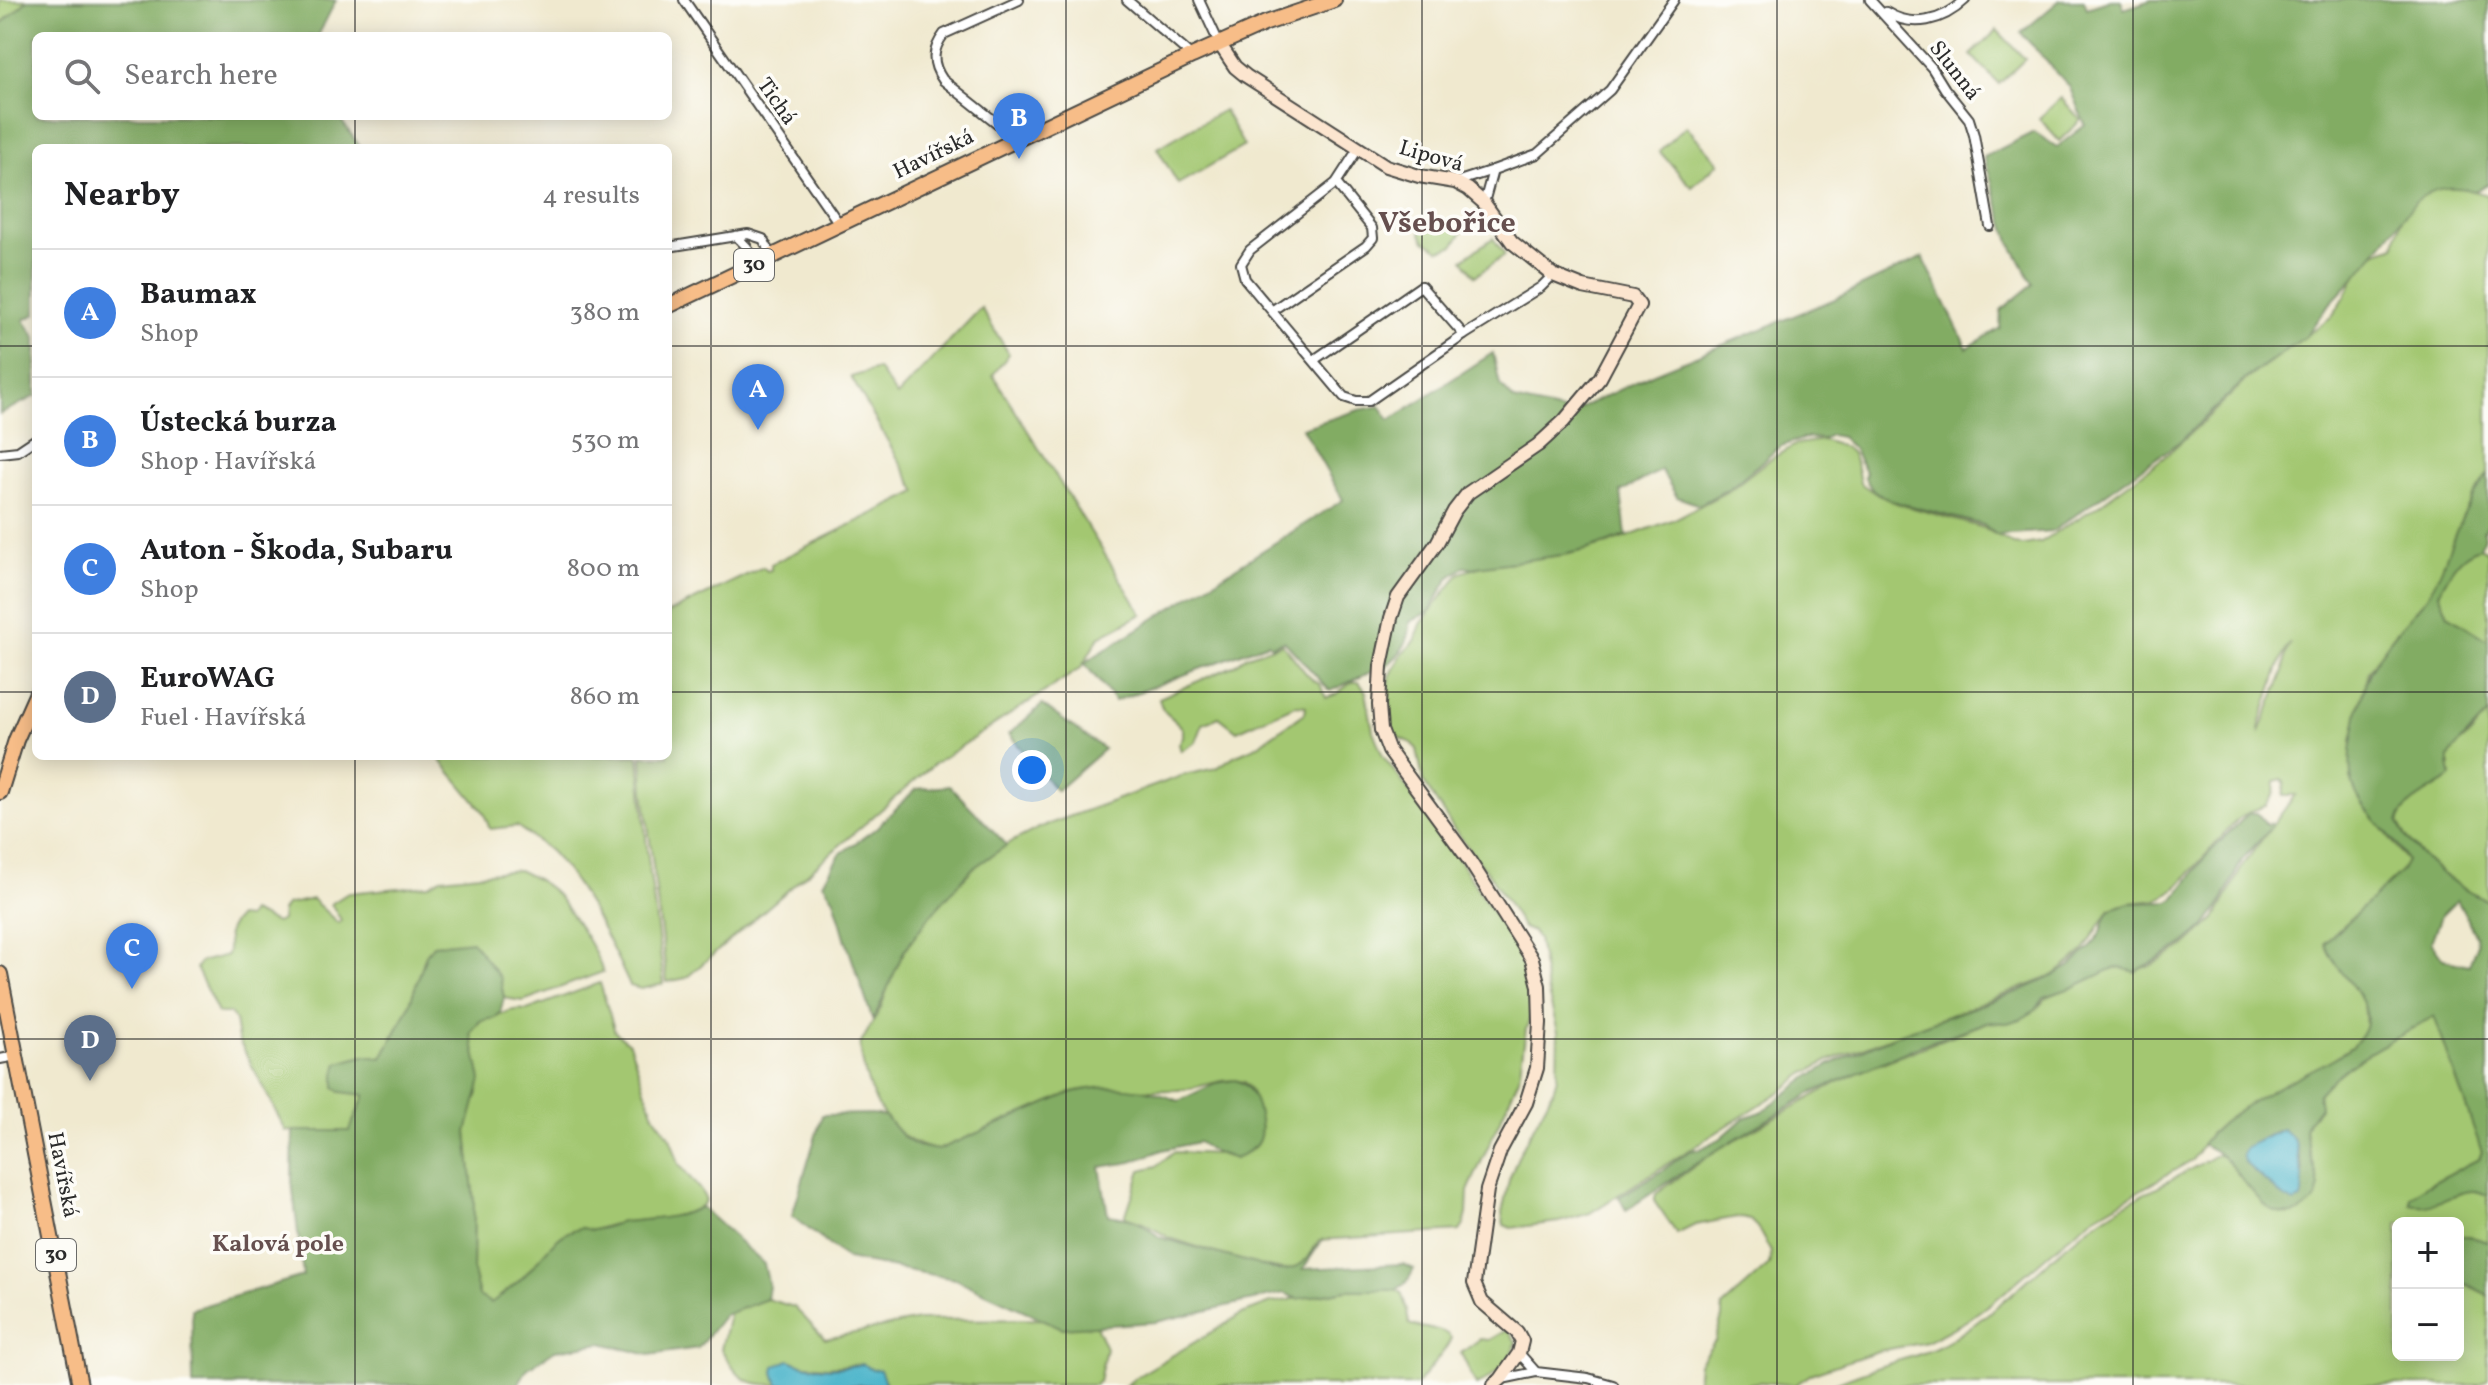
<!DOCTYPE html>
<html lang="en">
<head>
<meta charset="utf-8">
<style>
	:root { --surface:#fff; --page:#f6f6f6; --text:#202124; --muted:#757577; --line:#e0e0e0; --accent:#111827 }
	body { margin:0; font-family:Vollkorn,serif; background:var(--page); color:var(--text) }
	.controls { position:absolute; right:24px; bottom:24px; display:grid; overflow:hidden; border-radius:12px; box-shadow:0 4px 20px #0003 }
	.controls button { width:72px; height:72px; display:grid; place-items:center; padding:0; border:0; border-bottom:2px solid var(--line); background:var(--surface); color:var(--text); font:40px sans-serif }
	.you { position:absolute; left:1032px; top:770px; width:28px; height:28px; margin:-20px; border:6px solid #fff; border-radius:50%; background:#1a73e8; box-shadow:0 0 0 12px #1a73e833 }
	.badge { display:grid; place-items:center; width:52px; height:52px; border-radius:50%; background:var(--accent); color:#fff; font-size:26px; font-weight:700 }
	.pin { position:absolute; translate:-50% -66px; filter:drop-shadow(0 2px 4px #0008) }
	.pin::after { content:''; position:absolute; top:42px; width:28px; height:24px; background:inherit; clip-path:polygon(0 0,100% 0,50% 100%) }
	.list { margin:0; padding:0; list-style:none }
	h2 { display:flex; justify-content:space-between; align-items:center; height:104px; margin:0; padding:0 32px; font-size:34px }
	h2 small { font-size:26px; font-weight:400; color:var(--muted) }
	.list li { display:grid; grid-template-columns:52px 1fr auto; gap:24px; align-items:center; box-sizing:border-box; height:128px; padding:0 32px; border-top:2px solid var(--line) }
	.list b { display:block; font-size:30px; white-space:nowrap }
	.list p { margin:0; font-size:26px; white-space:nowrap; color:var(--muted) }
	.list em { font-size:26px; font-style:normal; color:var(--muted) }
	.icon { flex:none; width:44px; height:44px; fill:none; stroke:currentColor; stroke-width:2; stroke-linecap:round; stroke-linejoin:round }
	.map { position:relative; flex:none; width:2488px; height:1385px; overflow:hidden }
	.search { position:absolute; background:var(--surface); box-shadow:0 4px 20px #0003; left:32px; top:32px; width:640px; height:88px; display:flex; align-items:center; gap:20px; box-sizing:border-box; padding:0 28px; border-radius:12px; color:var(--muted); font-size:30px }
	.panel { position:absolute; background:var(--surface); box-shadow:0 4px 20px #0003; left:32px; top:144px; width:640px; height:616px; border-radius:12px }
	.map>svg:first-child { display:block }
	.green { fill:#a3c771; stroke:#67794e; stroke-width:2; fill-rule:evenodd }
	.forest { fill:#82ac63; stroke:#566c47; stroke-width:2; fill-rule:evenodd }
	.water { fill:#4db5cb; stroke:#3c707b; stroke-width:2 }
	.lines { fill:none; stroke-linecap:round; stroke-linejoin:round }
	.street-casing { stroke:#494844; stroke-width:12 }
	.secondary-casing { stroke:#494844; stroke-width:16 }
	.primary-casing { stroke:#494844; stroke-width:18 }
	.street { stroke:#fff; stroke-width:8 }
	.secondary { stroke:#fce5cf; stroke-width:12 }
	.primary { stroke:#f7bd88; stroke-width:14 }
	.grid { fill:none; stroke:#2b2b2b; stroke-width:2; stroke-opacity:0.55 }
	.labels { text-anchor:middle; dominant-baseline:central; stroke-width:7; stroke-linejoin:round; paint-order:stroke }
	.shield { fill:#fdfcf7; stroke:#6a6a68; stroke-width:2 }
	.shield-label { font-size:20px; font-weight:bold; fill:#2b2b2b }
	.street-label { font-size:22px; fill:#2b2b2b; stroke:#fdfcf7 }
	.neighbourhood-label { font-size:24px; font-weight:bold; fill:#66504f; stroke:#fdfcf7 }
	.district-label { font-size:30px; font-weight:bold; fill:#66504f; stroke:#fdfcf7 }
</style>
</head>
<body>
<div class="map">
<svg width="2488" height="1385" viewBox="0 0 2488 1385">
	<rect width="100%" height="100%" fill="#fdfcf7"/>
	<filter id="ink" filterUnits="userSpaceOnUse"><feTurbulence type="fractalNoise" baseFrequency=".0125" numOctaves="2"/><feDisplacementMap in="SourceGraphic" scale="16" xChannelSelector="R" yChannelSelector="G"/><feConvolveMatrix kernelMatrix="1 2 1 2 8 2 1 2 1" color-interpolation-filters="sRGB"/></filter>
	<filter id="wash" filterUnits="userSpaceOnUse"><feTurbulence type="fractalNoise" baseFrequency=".006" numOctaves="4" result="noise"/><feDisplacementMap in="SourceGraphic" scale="32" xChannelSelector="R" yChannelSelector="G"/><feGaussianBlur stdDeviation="1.8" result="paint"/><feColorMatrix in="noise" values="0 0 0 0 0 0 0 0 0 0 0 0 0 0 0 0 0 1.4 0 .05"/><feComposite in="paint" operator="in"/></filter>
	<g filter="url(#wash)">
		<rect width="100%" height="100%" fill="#f0e9cf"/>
		<!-- green -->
		<g class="green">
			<path d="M0,0H28L0,25Z"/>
			<path d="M1997,30L2025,59L1999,84L1971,55Z"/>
			<path d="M2061,98L2081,120L2059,141L2039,118Z"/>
			<path d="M1224,110L1244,146L1178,184L1157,148Z"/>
			<path d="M1686,126L1719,163L1692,187L1659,151Z"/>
			<path d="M2443,186L2459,187L2488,195V474L2468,507L2443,568L2427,597L2387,645L2368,672L2352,740L2351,778L2357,794L2407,861L2401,872L2325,943L2330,954L2364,1002L2366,1028L2357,1043L2328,1062L2257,1100L2234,1114L2210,1134L2192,1160L2094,1217L2066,1239L1999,1297L1966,1321L1927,1342L1878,1351L1813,1373L1795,1385L1759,1382L1743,1385L1697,1384L1699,1363L1715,1341L1722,1317V1307L1769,1265L1771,1252L1757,1227L1750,1220L1737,1217L1695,1225L1677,1234L1654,1201L1656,1194L1717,1150L1851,1075L1988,1022L2007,1023L2036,1010L2047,997L2086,981L2109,969L2148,967L2184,947L2215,919L2243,865L2295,795H2283L2285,784L2282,779L2275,781L2274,793L2266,806L2251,811L2238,819L2177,887L2163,897L2157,900L2129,903L2110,909L2083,952L2053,976L1828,1061L1804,1074L1780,1092L1590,1213L1559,1222L1511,1228L1504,1225L1502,1213L1509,1180L1519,1154L1553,1091L1557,1077L1558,1032L1546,986L1538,939L1533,932L1523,928L1491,877L1453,828L1423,781L1417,749L1410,742L1392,734L1386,712L1390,676L1402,654L1415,641L1421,624L1460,573L1482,566L1569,554L1608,544L1675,519L1730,490L1767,461L1797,444L1823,440L1844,447L1851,452L1856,463L1860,483L1878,495L1899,504L1984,528L2013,544L2024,545L2041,542L2096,507L2163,458L2207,418L2248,378L2331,317C2348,298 2355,267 2376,253C2382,249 2389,249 2395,246C2399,215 2411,195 2443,186ZM2290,643L2285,658L2284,671L2260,732L2259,728L2282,658Z"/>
			<path d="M1436,216L1463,231L1453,246L1440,250L1425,241L1421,234L1425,221Z"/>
			<path d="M1493,238L1505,255L1475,276L1463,259Z"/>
			<path d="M981,308L1009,354L993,375L1142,614L1099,637L1081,668L934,764L686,978L667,982L644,791L642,756H668V613L763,567L767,571L771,570V564L917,492L851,377L878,369L897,396Z"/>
			<path d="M2480,548L2488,552V640L2448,615L2439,593C2448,575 2459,553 2480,548Z"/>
			<path d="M1282,644C1294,655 1306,679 1320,684L1326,698L1336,694L1352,682H1359L1366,692L1373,731L1383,756L1451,847L1521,957L1532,1014L1526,1029L1519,1078L1468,1191L1467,1214L1464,1225L1460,1231L1319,1240L1305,1261L1290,1271L1250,1264L1170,1238L1143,1223L1125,1217L1141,1170L1157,1166L1173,1152L1219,1154L1235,1159L1255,1104L1250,1089L1244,1082C1226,1076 1205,1086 1188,1089C1149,1094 1111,1083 1073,1092L938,1150C887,1143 865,1091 860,1045L881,1007L891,978L904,951L929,917L972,869L1011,842L1041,827L1184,775L1217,768L1234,756L1255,747L1305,713L1306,706L1295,705L1237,731L1219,717L1203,724L1196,742L1181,751L1179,744L1183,737V729C1173,715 1163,717 1159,698L1233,666L1247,656Z"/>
			<path d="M2488,714V901C2457,889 2413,854 2398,823C2401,803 2432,790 2448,780L2450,765L2448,760L2452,750L2470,735Z"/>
			<path d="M437,756H639L647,849L664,984L641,989L630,986C612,946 582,885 552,853C542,843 528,835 517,826L490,829L483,811Z"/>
			<path d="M518,870C531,876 552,887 560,899C576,921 594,946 603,972L523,1001L504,998L500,978L426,955L408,1009L382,1058L363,1056L366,1094L349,1132L286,1131L238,1039L235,1020L230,1013H218L196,968L200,962L227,955C232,936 220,936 238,917L247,918L251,912L276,923L281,920L282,911L286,905L312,899L338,923L341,920L331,904L348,893L429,885L441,878Z"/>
			<path d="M600,983L615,1032L629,1043L654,1115L670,1137L679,1164L701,1191L706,1200C693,1222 643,1218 620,1223C595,1227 566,1240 546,1254C536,1261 529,1273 520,1281C511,1289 500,1296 491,1304L479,1296L473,1272L474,1203L467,1132L471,1111L478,1093L471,1033L480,1021C497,1018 508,1007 527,1010Z"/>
			<path d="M2435,1015L2482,1152L2479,1159L2422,1188L2411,1204C2443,1212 2462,1179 2488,1196V1242L2468,1236H2458V1223H2398V1355H2458V1280L2488,1295V1379L2479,1385H1831C1851,1376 1872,1369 1894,1362C1909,1357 1925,1354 1940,1346C1995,1316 2037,1267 2087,1229C2125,1200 2172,1181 2214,1156L2220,1154L2225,1158L2263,1203L2287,1215C2339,1203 2309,1165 2305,1130L2307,1122L2319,1106L2318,1094C2350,1056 2395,1042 2435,1015Z"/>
			<path d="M1392,1289L1401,1292L1407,1310L1409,1324C1423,1331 1440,1325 1451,1338C1447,1351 1426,1371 1417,1385H1126L1138,1376L1242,1314L1271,1303L1346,1290Z"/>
			<path d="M767,1299L794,1307L825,1339L918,1320L1093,1319L1106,1348L1099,1381L1095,1385H886L885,1381L872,1370L863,1364L827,1367L797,1364L793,1361L774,1372L778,1385C742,1385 739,1378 721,1349L730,1311Z"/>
			<path d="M1508,1329L1516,1342C1511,1361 1494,1377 1476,1385L1461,1353L1480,1339L1489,1340Z"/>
		</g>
		<!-- forest -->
		<g class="forest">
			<path d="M28,0H336L318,36H36V116H338L361,148H36V314L24,320L36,338V396L0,414V25Z"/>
			<path d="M2060,0H2084L2087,8L2111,0H2121L2124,9L2151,0H2488V184L2475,191C2450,185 2436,186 2416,201L2358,274L2325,309L2306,336L2248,377L2179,442L2053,531L1997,535L1983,525L1892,501L1873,491L1864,477L1866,474L1853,448L1841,437L1830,435L1823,439L1805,438L1781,446L1730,488L1699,505L1677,497L1661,470L1621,492L1626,536L1586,550L1562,555L1471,568L1464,567L1449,578L1429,612L1410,622C1411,646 1394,662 1374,674L1373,671L1330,691L1284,641L1271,646L1268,643L1115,701L1084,663L1343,500L1302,428L1359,410L1380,406L1390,420L1493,353L1500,385L1514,400L1571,413L1654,373L1835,299L1923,257L1967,348L2000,328L2001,310L2033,284L2010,242L1984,157L2034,132L2057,147L2085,125L2069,86L2021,33Z"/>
			<path d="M2488,474V525L2483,531L2484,537L2480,548C2459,553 2448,575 2439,593L2448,615L2488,640V714C2481,721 2450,752 2449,758C2448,764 2451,770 2451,777C2435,790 2402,802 2398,823C2412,854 2457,889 2488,901V1196C2462,1179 2443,1212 2411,1204V1198L2422,1188L2479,1159L2482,1152L2434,1016C2395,1041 2350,1057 2318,1094L2320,1106L2308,1122L2305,1130C2306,1146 2320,1178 2319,1191C2318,1199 2310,1206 2303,1210C2268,1231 2245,1176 2223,1157C2217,1151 2209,1148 2202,1144C2237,1100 2297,1080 2345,1052C2398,1011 2339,984 2325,943L2401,872L2407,861C2394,832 2360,814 2352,781C2348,764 2352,743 2355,726C2362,683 2372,661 2400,628C2410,617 2421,606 2428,595C2442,573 2448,550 2458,527C2466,509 2477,491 2488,474ZM2457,900L2476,936L2477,944L2469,965L2443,959L2431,942L2441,916ZM2282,1129L2294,1140L2303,1170L2282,1196L2244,1162L2246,1147C2257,1143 2272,1131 2282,1129Z"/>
			<path d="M1042,705L1104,749L1056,791L1009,734Z"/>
			<path d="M950,786L1007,845L972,869L929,917L904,951L873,1021L846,941L834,899L823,883L840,854L875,829L916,789Z"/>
			<path d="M2249,813H2257L2267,825L2269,823L2272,826L2242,860L2218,909L2203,928L2182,946L2135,972L2116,967L2074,987L2044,997L2036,1010L2021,1019L2007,1023L1988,1022L1919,1046L1812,1093L1717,1150L1626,1210L1619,1197L1663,1170L1689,1151L1700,1149L1720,1139L1744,1118L1761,1112L1810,1076L1831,1064L1901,1033L2020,991L2053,976L2070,966L2090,948L2100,934L2108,912L2114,908L2129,903L2169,902L2174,899L2206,856Z"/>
			<path d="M472,941L500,978L504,998L500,1013L495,1018L480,1021L471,1033L481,1080L467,1132L474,1202L473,1272L479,1296L491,1303C501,1296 511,1288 520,1280C538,1264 554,1232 580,1228C583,1227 588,1230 592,1230C602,1230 612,1224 622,1222C649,1219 676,1219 701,1207L764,1264L769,1286L767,1299L724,1315L698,1348L649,1355L602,1343L555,1350L527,1369L518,1385H193L192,1309L303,1276L292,1182L293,1131H349L365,1095L341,1092L335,1088V1074L338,1063L363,1056L382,1058L408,1009L426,955L433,945Z"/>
			<path d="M1235,1080C1241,1082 1247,1085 1250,1091C1258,1103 1266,1133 1256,1145C1251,1151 1241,1155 1235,1159L1210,1150L1198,1142L1162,1150L1132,1162L1100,1167L1108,1215C1131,1218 1141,1221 1159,1237L1277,1270C1301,1272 1309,1256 1323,1239L1303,1269L1403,1264L1414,1269L1407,1282L1396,1290H1346L1298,1299L1284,1293L1156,1322L1062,1328L955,1279L847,1259L792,1216L822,1115L871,1114L885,1116L903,1137L917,1146L938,1150L1073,1092C1108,1083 1146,1087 1179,1101L1216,1083Z"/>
			<path d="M2458,1236H2468L2488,1242V1295L2458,1280Z"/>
		</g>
		<!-- water -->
		<g class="water">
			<path d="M2282,1129C2300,1143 2294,1143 2299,1162C2303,1176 2304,1185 2301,1200L2294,1203L2282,1196L2244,1162L2242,1154L2246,1147Z"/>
			<path d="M789,1360C810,1370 839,1369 863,1364L872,1369L880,1370L886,1385H778L774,1372L775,1366Z"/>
		</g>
	</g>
	<g filter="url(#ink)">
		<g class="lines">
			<!-- street casing -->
			<g class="street-casing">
				<g id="street">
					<path d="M684,0L840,225"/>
					<path d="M1127,0L1192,56"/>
					<path d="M1199,0L1219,43"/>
					<path d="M1870,0L1932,68L1945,89L1969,119L1974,135L1990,226"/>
					<path d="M1886,12C1913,29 1943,21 1965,0"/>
					<path d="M1017,139L943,80C931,63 932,50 944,34L1019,0"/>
					<path d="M1358,149L1336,183L1250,250L1241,264L1245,279L1344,397L1356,401H1369L1464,335L1541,287L1553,275"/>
					<path d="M1456,182L1493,170"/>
					<path d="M1484,203L1493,170L1537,154L1610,90L1674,0"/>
					<path d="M736,236L747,247L750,254L742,268"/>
					<path d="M668,247L748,234L763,239L772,256"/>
					<path d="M1273,310L1366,246L1373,238L1372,228L1336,183"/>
					<path d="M1314,360L1421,286L1464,335"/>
					<path d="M0,453L18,451L36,439"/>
					<path d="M0,1059L16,1056"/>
					<path d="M1519,1353L1536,1372L1588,1378L1613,1385"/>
					<path d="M1502,1379L1536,1372"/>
				</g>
			</g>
			<!-- secondary casing -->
			<g class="secondary-casing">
				<path id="secondary" d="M1219,43L1235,67L1246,76L1386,166L1419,176L1455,182L1468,189L1484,203L1512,242L1553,275L1583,287L1633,297L1639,305L1600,378L1564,421L1538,445L1468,493L1454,511L1437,543L1398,597L1391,618L1381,666L1379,705L1381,730L1389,751L1469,860L1532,959L1539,986L1540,1023L1537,1068L1526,1103L1500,1151L1487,1190L1474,1283L1482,1302L1517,1332L1522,1341L1519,1353L1501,1379L1494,1385"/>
			</g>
			<!-- primary casing -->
			<g class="primary-casing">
				<g id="primary">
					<path d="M668,306L1192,56L1266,23L1334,0"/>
					<path d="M0,792L16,740L36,695"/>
					<path d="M0,974L80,1385"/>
				</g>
			</g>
			<!-- street -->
			<use href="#street" class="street"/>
			<!-- secondary -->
			<use href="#secondary" class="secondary"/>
			<!-- primary -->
			<use href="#primary" class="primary"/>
		</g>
	</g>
	<!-- grid -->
	<path class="grid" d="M355,0V36M711,0V1385M1066,0V1385M1422,0V1385M1777,0V1385M2133,0V1385M355,116V148M0,346H36M668,346H2488M0,692H36M668,692H2488M355,756V1385M0,1039H2488"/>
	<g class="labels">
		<!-- shield labels -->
		<g class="shield">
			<rect x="734" y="249" width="40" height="32" rx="6"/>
			<rect x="36" y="1239" width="40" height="32" rx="6"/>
		</g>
		<g class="shield-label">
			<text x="754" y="265">30</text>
			<text x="56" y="1255">30</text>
		</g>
		<!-- street labels -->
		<g class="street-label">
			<text transform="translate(1954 71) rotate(52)">Slunná</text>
			<text transform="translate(776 102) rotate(55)">Tichá</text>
			<text transform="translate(934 155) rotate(-26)">Havířská</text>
			<text transform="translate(1431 157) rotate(16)">Lipová</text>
			<text transform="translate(62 1175) rotate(79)">Havířská</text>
		</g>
		<!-- neighbourhood labels -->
		<g class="neighbourhood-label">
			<text x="278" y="1245">Kalová pole</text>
		</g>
		<!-- district labels -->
		<g class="district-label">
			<text x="1447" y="224">Všebořice</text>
		</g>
	</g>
</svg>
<div class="controls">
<button>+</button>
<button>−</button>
</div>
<div class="you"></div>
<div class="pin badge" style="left:758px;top:430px;background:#3f7fe0">A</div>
<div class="pin badge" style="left:1019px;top:159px;background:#3f7fe0">B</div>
<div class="pin badge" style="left:132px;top:989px;background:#3f7fe0">C</div>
<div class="pin badge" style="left:90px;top:1081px;background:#5c6f8a">D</div>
<div class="search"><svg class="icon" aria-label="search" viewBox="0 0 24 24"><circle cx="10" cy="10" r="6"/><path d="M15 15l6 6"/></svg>Search here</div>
<section class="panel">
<h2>Nearby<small>4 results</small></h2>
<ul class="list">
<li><span class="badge" style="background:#3f7fe0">A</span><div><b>Baumax</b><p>Shop</p></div><em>380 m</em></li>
<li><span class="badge" style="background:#3f7fe0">B</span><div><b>Ústecká burza</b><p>Shop · Havířská</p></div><em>530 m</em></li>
<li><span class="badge" style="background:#3f7fe0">C</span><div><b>Auton - Škoda, Subaru</b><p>Shop</p></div><em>800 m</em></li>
<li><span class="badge" style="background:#5c6f8a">D</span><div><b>EuroWAG</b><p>Fuel · Havířská</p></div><em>860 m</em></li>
</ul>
</section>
</div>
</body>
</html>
